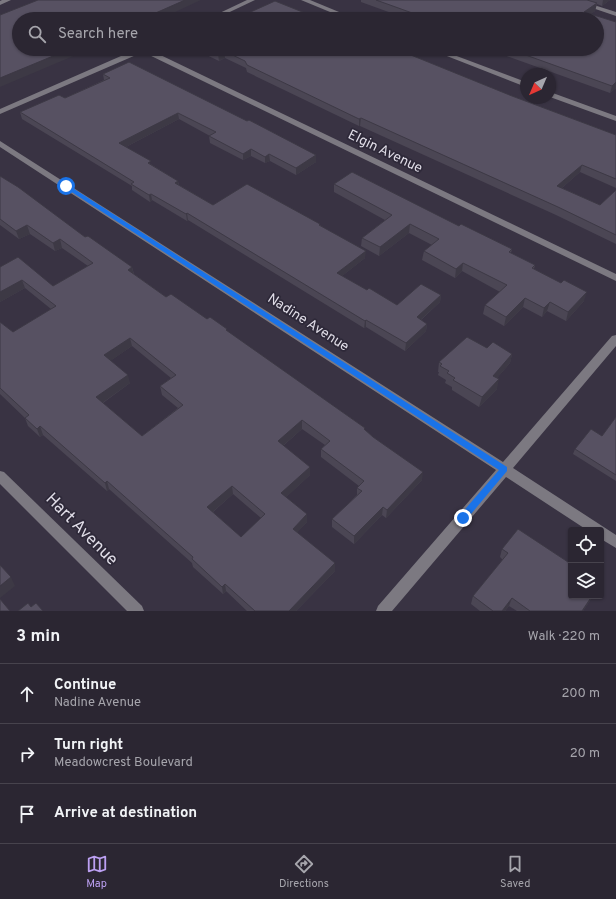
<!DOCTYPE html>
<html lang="en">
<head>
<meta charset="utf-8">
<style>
	:root { --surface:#2b2632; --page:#332e3a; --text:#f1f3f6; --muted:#a6a5ac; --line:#47434d; --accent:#bca0f2 }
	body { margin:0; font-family:Overpass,sans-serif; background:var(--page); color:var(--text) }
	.controls { position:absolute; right:12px; bottom:12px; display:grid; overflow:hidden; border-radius:4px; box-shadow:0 1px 3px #0004 }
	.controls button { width:36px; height:36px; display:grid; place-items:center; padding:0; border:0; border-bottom:1px solid var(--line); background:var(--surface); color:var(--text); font:20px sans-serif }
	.compass { position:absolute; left:520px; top:68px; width:36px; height:36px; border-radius:50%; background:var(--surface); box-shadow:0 1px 3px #0004; rotate:224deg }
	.stop { position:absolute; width:12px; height:12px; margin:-9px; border:3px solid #1a73e8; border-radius:50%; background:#fff }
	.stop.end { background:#1a73e8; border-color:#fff; box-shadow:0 1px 4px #0008 }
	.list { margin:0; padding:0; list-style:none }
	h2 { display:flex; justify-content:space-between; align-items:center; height:52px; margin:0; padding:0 16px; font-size:17px }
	h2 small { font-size:13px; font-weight:400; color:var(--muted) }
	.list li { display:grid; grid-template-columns:26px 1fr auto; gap:12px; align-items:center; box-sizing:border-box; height:60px; padding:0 16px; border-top:1px solid var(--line) }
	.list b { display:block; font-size:15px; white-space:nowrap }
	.list p { margin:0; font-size:13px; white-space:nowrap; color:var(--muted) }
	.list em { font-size:13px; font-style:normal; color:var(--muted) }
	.icon { flex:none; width:22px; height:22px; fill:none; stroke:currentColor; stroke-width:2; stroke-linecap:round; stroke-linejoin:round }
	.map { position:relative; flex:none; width:616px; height:611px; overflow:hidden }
	.search { position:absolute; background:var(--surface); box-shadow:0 1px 3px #0004; left:12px; right:12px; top:12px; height:44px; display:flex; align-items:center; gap:10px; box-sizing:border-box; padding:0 14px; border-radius:22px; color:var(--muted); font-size:15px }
	.sheet { height:232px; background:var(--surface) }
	nav { display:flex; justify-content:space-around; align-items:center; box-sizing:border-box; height:56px; border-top:1px solid var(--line); background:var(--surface); font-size:11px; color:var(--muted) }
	nav a { display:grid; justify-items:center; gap:2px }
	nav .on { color:var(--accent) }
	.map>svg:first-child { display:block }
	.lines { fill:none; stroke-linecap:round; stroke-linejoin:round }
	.minor { fill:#7c7981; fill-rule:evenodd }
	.wall { fill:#4b4654; fill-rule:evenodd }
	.shaded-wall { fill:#3d3945 }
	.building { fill:#575162; stroke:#3d3945; fill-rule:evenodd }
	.route { fill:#1a73e8 }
	.labels { text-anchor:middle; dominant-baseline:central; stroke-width:3.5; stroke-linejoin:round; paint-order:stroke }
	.street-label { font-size:14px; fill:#dfdce6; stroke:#2e2939 }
	.near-street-label { font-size:17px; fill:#dfdce6; stroke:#2e2939 }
</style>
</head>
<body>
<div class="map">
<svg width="616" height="611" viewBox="0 0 616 611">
	<rect width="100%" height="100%" fill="#393343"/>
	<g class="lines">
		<!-- minor -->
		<g class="minor">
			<path d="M2,0H11L0,5V1Z"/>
			<path d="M247,0H255L215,19H207Z"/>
			<path d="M301,0H310L356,19H347Z"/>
			<path d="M569,0H578L616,12V16Z"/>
			<path d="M137,49H148L616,274V281L143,52L0,114V109Z"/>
			<path d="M429,49H438L526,82V87Z"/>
			<path d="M550,92L616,116V121L550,97Z"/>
			<path d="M0,141L503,462L612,336L616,335V346L513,468L616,535V548L601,539V530H587L506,477L392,611H376L378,606L496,470L0,147Z"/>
			<path d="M0,471L4,472L142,606L144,611H127L0,484Z"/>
		</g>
	</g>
	<!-- wall -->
	<g class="wall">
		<path d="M361,0H610L602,6L597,4L595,11L590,14L616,22V88L610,93L487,49H597V19H408L361,2Z"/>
		<path d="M194,49H396L512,96L616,135V188L580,172L562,188L600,205L616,190V244L556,215L360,126H359L247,72L246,68L225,58L219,61Z"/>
		<path d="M103,74L316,162L296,175L270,161L265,163L251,156L243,160L210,143L209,136H210L179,119L126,147L152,165L178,181L179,185L213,205L320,224V225L365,258L342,276L367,290L397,305L441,295L440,302L421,320L427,324L426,331L405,351L366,327L364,328L188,220L187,221L152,200L150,202L132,190V186L22,119L20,112L65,98L104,80Z"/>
		<path d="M0,176L85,237L132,267L134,274L166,297L228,332L365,428V430L422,480L386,518L382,515L354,544L332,527V519L357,495V488L359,486L321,457V449L325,445L302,429L283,446L310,475L286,497L307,522L297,532L335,571L296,611H247L226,591L223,594L193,567L192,563L109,489L107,491L43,435L40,437L28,426L25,418L0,394V322L13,332L51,309L25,288L0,302V267L53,286L88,266L62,248L55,251L30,234L19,239L0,225ZM132,346L171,378L160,386L162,395L178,408L142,436L103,403L130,383L110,361ZM233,494L261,518L241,537L213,512Z"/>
		<path d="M334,184L459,226L512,249L511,253L535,265L534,269L584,301L566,321L547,311L542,317L523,307L504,326L483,314L485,305L500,292L462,271L455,278L422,260L424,251L432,245L409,233L379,256L361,246L362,238L385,220L334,192Z"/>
		<path d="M487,348L512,354L510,363L497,378V389L479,407L452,390V387L445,383L446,380L438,375L439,372H438L439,362Z"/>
		<path d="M616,417V481L573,454L575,449L602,436Z"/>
		<path d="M502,549L571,596H593L583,611H517L509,606L505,611H480L471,604L473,596L503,560L500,557Z"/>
	</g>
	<!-- shaded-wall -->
	<g class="shaded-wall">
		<path d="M185,0H201L160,19H142Z"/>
		<path d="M603,0H610L602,6Z"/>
		<path d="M597,3L595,11L584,19V12Z"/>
		<path d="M70,49H90L0,87V78Z"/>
		<path d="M224,51L225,58L219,61L218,54Z"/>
		<path d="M616,82V88L610,93L612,86Z"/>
		<path d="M178,113L179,119L120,150L119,143Z"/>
		<path d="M361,118L360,126H359V119Z"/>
		<path d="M251,149V156L243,160V154Z"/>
		<path d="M269,154L270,161L265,163V157Z"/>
		<path d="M316,155V162L296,175V168Z"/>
		<path d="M582,165L580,172L555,194L557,186Z"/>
		<path d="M178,181L179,188L175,183Z"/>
		<path d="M151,194L152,200L150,202L149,195Z"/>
		<path d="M187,213L188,220L187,221L186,214Z"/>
		<path d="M410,224L409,233L379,256L380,247Z"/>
		<path d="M27,225L30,234L19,239L16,231Z"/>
		<path d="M60,239L62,248L55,251L53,243Z"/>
		<path d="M366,251L365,258L337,280V273Z"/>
		<path d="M463,263L462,271L455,278L456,269Z"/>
		<path d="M132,267L134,276L128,270Z"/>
		<path d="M22,280L25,288L0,302V292Z"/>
		<path d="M587,292L584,301L566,321L568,312Z"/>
		<path d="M441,295L440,302L416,324L417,317Z"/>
		<path d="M525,298L523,307L504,326L506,317Z"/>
		<path d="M550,302L547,311L542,317L544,308Z"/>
		<path d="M366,320V327L364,328L365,321Z"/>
		<path d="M427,324L426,331L405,351L406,343Z"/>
		<path d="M130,338L132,346L106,364L104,355Z"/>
		<path d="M512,354L510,363L491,385L493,376Z"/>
		<path d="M128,375L130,383L98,406L96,397Z"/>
		<path d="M499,379L497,389L479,407L482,397Z"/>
		<path d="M302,420V429L278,450V441Z"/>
		<path d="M40,426L43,435L40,437L37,429Z"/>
		<path d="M310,467V475L282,501L281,493Z"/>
		<path d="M423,472L422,480L386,518L387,510Z"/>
		<path d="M107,481L109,489L107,491L105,483Z"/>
		<path d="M232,486L233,494L209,515L207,507Z"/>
		<path d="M383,507L382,515L354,544V536Z"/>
		<path d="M307,514V522L293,537V529Z"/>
		<path d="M335,563V571L296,611H289Z"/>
		<path d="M11,577L15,586L0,598V586Z"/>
		<path d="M225,584L226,591L223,594L222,587Z"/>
		<path d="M592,596H593L583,611H582Z"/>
		<path d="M512,598L509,606L505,611H502Z"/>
	</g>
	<!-- building -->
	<g class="building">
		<path d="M38,0H185L142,19H19V49H70L0,78V15Z"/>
		<path d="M376,0H587L597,3L584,12L616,22V82L612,86L509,49H597V19H429Z"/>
		<path d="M275,1L320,19H235Z"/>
		<path d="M208,49H396L512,96L616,135V179L582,165L557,186L600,205L616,190V235L558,207L361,118L359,119L247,65L245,61L224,51L218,54Z"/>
		<path d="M129,62L247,121L249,120L316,155L296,168L269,154L265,157L251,149L243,154L209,136L216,132L178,113L119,143L151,161L148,163L178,181L175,183L213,205L247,184L320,224L319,225L366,251L337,273L367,290L369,288L397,305L421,284L441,295L417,317L427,324L406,343L366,320L365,321L187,213L186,214L151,194L149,195L131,184L134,182L20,112L59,95L65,98L110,78L103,74Z"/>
		<path d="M352,172L459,226L461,224L512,249L509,252L535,265L532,268L561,283L564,280L587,292L568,312L550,302L544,308L525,298L506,317L485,305L507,285L463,263L456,269L424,251L439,239L410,224L380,247L362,238L392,215L334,184Z"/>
		<path d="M0,176L18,187L85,237L88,236L132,267L128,270L166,297L171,294L207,319L210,317L227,329L226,330L365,428L364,429L373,437L423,472L387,510L383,507L354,536L332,519L362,491L357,488L364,481L321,449L330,441L302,420L278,441L310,467L281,493L307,514L293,529L335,563L289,611H255L225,584L222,587L192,559L193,557L107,481L105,483L40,426L37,429L25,418L29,415L0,388V322L13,332L56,306L22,280L0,292V267L18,257L53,286L93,263L60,239L53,243L27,225L16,231L0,219ZM130,338L176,375L160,386L183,405L142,436L96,397L128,375L104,355ZM232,486L265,514L241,537L207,507Z"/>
		<path d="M467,337L487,348L493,342L512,354L493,376L499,379L482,397L453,380L455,378L447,373L449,371L440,366L442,364L439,362Z"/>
		<path d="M616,417V475L575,449L591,429L602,436Z"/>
		<path d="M518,529L571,564V596H592L582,611H530L512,598L502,611H493L473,596L508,553L502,549Z"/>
		<path d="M0,565L11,577L0,586Z"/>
		<path d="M0,599L10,611H0Z"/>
		<path d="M28,603L31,607L36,603L43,611H18Z"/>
	</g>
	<!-- route -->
	<path class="route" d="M64,185H68L507,467V471L466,520H460L458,518L460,515L499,470L64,187Z"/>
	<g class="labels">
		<!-- street labels -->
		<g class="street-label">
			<text transform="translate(385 152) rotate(26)">Elgin Avenue</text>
			<text transform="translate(308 323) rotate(33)">Nadine Avenue</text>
		</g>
		<!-- near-street labels -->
		<g class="near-street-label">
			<text transform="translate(81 530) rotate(45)">Hart Avenue</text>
		</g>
	</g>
</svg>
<div class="controls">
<button><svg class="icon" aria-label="locate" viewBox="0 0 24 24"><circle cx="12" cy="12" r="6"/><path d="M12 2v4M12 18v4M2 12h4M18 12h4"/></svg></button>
<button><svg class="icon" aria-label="layers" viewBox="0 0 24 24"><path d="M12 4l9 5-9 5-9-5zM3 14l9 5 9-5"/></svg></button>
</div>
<svg class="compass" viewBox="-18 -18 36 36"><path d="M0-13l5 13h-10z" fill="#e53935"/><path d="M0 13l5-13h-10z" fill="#a6a5ac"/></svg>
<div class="stop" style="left:66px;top:186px"></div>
<div class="stop end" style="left:463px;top:518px"></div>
<div class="search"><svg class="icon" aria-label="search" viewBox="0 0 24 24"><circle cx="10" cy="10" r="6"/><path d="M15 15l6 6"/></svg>Search here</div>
</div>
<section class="sheet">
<h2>3 min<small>Walk · 220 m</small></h2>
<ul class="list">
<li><svg class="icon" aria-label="ahead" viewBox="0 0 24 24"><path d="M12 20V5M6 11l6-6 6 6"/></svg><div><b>Continue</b><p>Nadine Avenue</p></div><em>200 m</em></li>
<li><svg class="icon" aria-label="right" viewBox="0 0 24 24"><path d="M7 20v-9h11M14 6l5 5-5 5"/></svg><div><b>Turn right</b><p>Meadowcrest Boulevard</p></div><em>20 m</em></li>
<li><svg class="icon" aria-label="arrive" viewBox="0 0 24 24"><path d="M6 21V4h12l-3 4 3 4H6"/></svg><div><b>Arrive at destination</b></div></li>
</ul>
</section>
<nav>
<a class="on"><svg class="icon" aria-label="map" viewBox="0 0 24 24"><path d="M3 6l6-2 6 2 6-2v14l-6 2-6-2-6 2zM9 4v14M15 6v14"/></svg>Map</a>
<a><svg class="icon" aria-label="directions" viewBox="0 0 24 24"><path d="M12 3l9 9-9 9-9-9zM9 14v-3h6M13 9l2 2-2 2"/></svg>Directions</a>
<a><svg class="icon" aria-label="saved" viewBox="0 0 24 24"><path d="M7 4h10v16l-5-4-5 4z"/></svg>Saved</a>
</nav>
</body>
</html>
